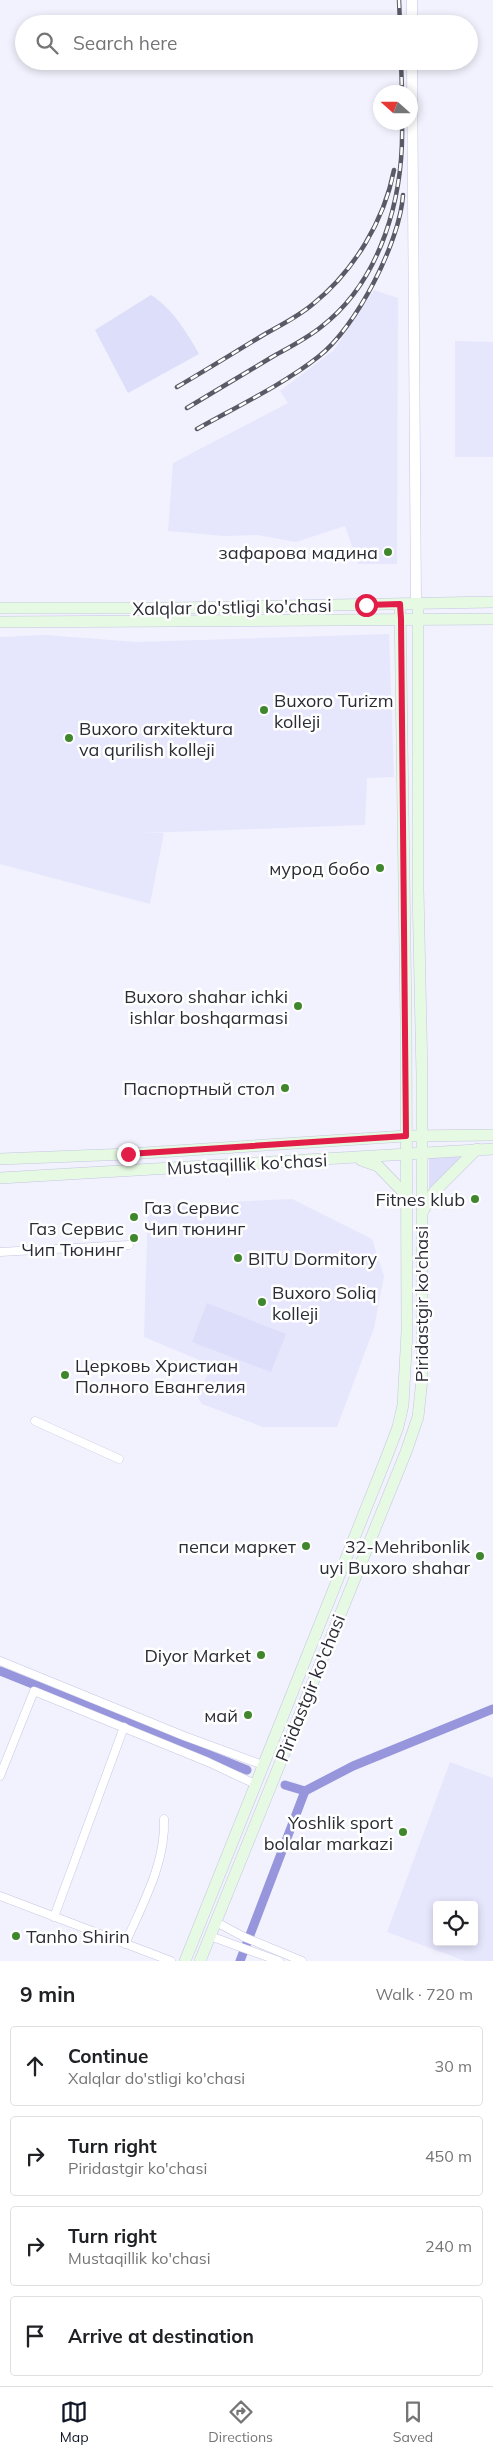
<!DOCTYPE html>
<html lang="en">
<head>
<meta charset="utf-8">
<style>
	:root { --surface:#fff; --page:#f2f2f2; --text:#202124; --muted:#757577; --line:#e0e0e0; --accent:#111827 }
	body { margin:0; font-family:Mulish,sans-serif; background:var(--page); color:var(--text) }
	.controls { position:absolute; right:15px; bottom:15px; display:grid; overflow:hidden; border-radius:5px; box-shadow:0 2px 8px #0003 }
	.controls button { width:45px; height:45px; display:grid; place-items:center; padding:0; border:0; border-bottom:1px solid var(--line); background:var(--surface); color:var(--text); font:25px sans-serif }
	.compass { position:absolute; left:373px; top:85px; width:45px; height:45px; border-radius:50%; background:var(--surface); box-shadow:0 2px 8px #0003; rotate:291deg }
	.stop { position:absolute; width:15px; height:15px; margin:-11px; border:4px solid #e11d48; border-radius:50%; background:#fff }
	.stop.end { background:#e11d48; border-color:#fff; box-shadow:0 1px 5px #0008 }
	.list { margin:0; padding:0; list-style:none }
	h2 { display:flex; justify-content:space-between; align-items:center; height:65px; margin:0; padding:0 20px; font-size:21px }
	h2 small { font-size:16px; font-weight:400; color:var(--muted) }
	.list li { display:grid; grid-template-columns:32px 1fr auto; gap:15px; align-items:center; box-sizing:border-box; height:80px; margin:0 10px 10px; padding:0 10px; border:1px solid var(--line); border-radius:5px }
	.list b { display:block; font-size:19px; white-space:nowrap }
	.list p { margin:0; font-size:16px; white-space:nowrap; color:var(--muted) }
	.list em { font-size:16px; font-style:normal; color:var(--muted) }
	.icon { flex:none; width:28px; height:28px; fill:none; stroke:currentColor; stroke-width:2; stroke-linecap:round; stroke-linejoin:round }
	.map { position:relative; flex:none; width:493px; height:1961px; overflow:hidden }
	.search { position:absolute; background:var(--surface); box-shadow:0 2px 8px #0003; left:15px; right:15px; top:15px; height:55px; display:flex; align-items:center; gap:12px; box-sizing:border-box; padding:0 18px; border-radius:28px; color:var(--muted); font-size:19px }
	.sheet { height:425px; background:var(--surface) }
	nav { display:flex; justify-content:space-around; align-items:center; box-sizing:border-box; height:70px; border-top:1px solid var(--line); background:var(--surface); font-size:14px; color:var(--muted) }
	nav a { display:grid; justify-items:center; gap:2px }
	nav .on { color:var(--accent) }
	.map>svg:first-child { display:block }
	.built { fill:#e6e7fd; fill-rule:evenodd }
	.green { fill:#dddef9 }
	.lines { fill:none; stroke-linecap:round; stroke-linejoin:round }
	.canal { stroke:#9795db; stroke-width:9 }
	.minor-casing { stroke:#c5c6e2; stroke-width:9 }
	.tertiary-casing { stroke:#c5c6e2; stroke-width:11 }
	.secondary-casing { stroke:#c5c6e2; stroke-width:12 }
	.minor { stroke:#fff; stroke-width:8 }
	.tertiary { stroke:#fff; stroke-width:10 }
	.secondary { stroke:#e6f9e2; stroke-width:11 }
	.rail-casing { stroke:#595a65; stroke-width:4.5 }
	.rail { stroke:#fff; stroke-width:2.5; stroke-dasharray:8; stroke-linecap:butt }
	.route { stroke:#e11d48; stroke-width:6 }
	.poi-dot { fill:#3f862c; stroke:#fff; stroke-width:2 }
	.labels { text-anchor:middle; dominant-baseline:central; stroke-width:5; stroke-linejoin:round; paint-order:stroke }
	.poi-label { font-size:18px; fill:#2c2c37; stroke:#fff; text-anchor:end }
	.street-label { font-size:18px; fill:#2c2c37; stroke:#fff }
</style>
</head>
<body>
<div class="map">
<svg width="493" height="1961" viewBox="0 0 493 1961">
	<rect width="100%" height="100%" fill="#f1f2fd"/>
	<!-- built -->
	<g class="built">
		<path d="M374,290L398,298L397,564H358L345,526L296,542L257,535L224,536L168,531L173,463L288,403L280,391L334,350Z"/>
		<path d="M455,341L493,342V457H455Z"/>
		<path d="M389,634L394,777L367,778L365,825L143,833H164L150,904L0,864V637L45,635L136,642Z"/>
		<path d="M292,1199L372,1239L384,1276L374,1328L337,1427H263L202,1404L198,1398L211,1365L144,1337L148,1206Z"/>
		<path d="M450,1762L493,1778V1961H465L387,1932ZM437,1905H474V1942H437Z"/>
	</g>
	<!-- green -->
	<g class="green">
		<path d="M151,295C172,308 187,333 199,354L128,393L95,330Z"/>
		<path d="M468,1154L429,1190V1158Z"/>
		<path d="M207,1303L286,1334L271,1372L192,1342Z"/>
	</g>
	<g class="lines">
		<!-- canal -->
		<g class="canal">
			<path d="M0,1671L247,1770"/>
			<path d="M285,1785L305,1791L353,1766L493,1709"/>
			<path d="M240,1961L305,1791"/>
		</g>
		<!-- minor casing -->
		<g class="minor-casing">
			<g id="minor">
				<path d="M0,1252L129,1245"/>
				<path d="M35,1421L119,1459"/>
				<path d="M0,1661L184,1736L263,1765"/>
				<path d="M0,1776L34,1691L208,1762L255,1784"/>
				<path d="M0,1896L171,1961"/>
				<path d="M54,1917L124,1727"/>
				<path d="M216,1922L244,1937L302,1961"/>
				<path d="M210,1936L279,1961"/>
				<path d="M125,1944C142,1905 166,1863 164,1819"/>
			</g>
		</g>
		<!-- tertiary casing -->
		<g class="tertiary-casing">
			<g id="tertiary">
				<path d="M412,0V24"/>
				<path d="M412,61L416,604"/>
			</g>
		</g>
		<!-- secondary casing -->
		<g class="secondary-casing">
			<g id="secondary">
				<path d="M0,608H175L493,602"/>
				<path d="M0,622L493,619"/>
				<path d="M0,1159L128,1154L406,1136L493,1135"/>
				<path d="M361,1160L378,1166L406,1195"/>
				<path d="M0,1178L493,1149"/>
				<path d="M423,1211L434,1192L477,1149"/>
				<path d="M185,1961L387,1456L398,1427L403,1405L407,1332L406,1018L400,604"/>
				<path d="M200,1961L406,1452L418,1417L422,1379V1076L418,889V604"/>
			</g>
		</g>
		<!-- minor -->
		<use href="#minor" class="minor"/>
		<!-- tertiary -->
		<use href="#tertiary" class="tertiary"/>
		<!-- secondary -->
		<use href="#secondary" class="secondary"/>
		<!-- rail casing -->
		<g class="rail-casing">
			<g id="rail">
				<path d="M399,0L400,24"/>
				<path d="M401,61L402,92"/>
				<path d="M177,387C206,370 235,352 265,334C281,325 299,316 313,304C354,271 384,221 394,170"/>
				<path d="M187,408C215,391 244,374 272,357C288,348 306,339 321,327C382,280 404,196 402,122"/>
				<path d="M197,429C236,407 284,384 318,357C356,328 400,242 403,195"/>
			</g>
		</g>
		<!-- rail -->
		<use href="#rail" class="rail"/>
	</g>
	<g class="lines">
		<!-- route -->
		<path class="route" d="M128,1154L406,1136L401,619L400,604L366,605"/>
	</g>
	<!-- markers -->
	<g class="poi-dot">
		<circle cx="388" cy="552" r="5"/>
		<circle cx="264" cy="710" r="5"/>
		<circle cx="69" cy="738" r="5"/>
		<circle cx="380" cy="868" r="5"/>
		<circle cx="298" cy="1006" r="5"/>
		<circle cx="285" cy="1088" r="5"/>
		<circle cx="475" cy="1199" r="5"/>
		<circle cx="134" cy="1217" r="5"/>
		<circle cx="134" cy="1238" r="5"/>
		<circle cx="238" cy="1258" r="5"/>
		<circle cx="262" cy="1302" r="5"/>
		<circle cx="65" cy="1375" r="5"/>
		<circle cx="306" cy="1546" r="5"/>
		<circle cx="480" cy="1556" r="5"/>
		<circle cx="261" cy="1655" r="5"/>
		<circle cx="248" cy="1715" r="5"/>
		<circle cx="403" cy="1832" r="5"/>
		<circle cx="16" cy="1936" r="5"/>
	</g>
	<g class="labels">
		<!-- poi labels -->
		<g class="poi-label">
			<text x="378" y="552">зафарова мадина</text>
			<text x="274" y="700" text-anchor="start">Buxoro Turizm<tspan x="274" dy="21">kolleji</tspan></text>
			<text x="79" y="728" text-anchor="start">Buxoro arxitektura<tspan x="79" dy="21">va qurilish kolleji</tspan></text>
			<text x="370" y="868">мурод бобо</text>
			<text x="288" y="996">Buxoro shahar ichki<tspan x="288" dy="21">ishlar boshqarmasi</tspan></text>
			<text x="275" y="1088">Паспортный стол</text>
			<text x="465" y="1199">Fitnes klub</text>
			<text x="144" y="1207" text-anchor="start">Газ Сервис<tspan x="144" dy="21">Чип тюнинг</tspan></text>
			<text x="124" y="1228">Газ Сервис<tspan x="124" dy="21">Чип Тюнинг</tspan></text>
			<text x="248" y="1258" text-anchor="start">BITU Dormitory</text>
			<text x="272" y="1292" text-anchor="start">Buxoro Soliq<tspan x="272" dy="21">kolleji</tspan></text>
			<text x="75" y="1365" text-anchor="start">Церковь Христиан<tspan x="75" dy="21">Полного Евангелия</tspan></text>
			<text x="296" y="1546">пепси маркет</text>
			<text x="470" y="1546">32-Mehribonlik<tspan x="470" dy="21">uyi Buxoro shahar</tspan></text>
			<text x="251" y="1655">Diyor Market</text>
			<text x="238" y="1715">май</text>
			<text x="393" y="1822">Yoshlik sport<tspan x="393" dy="21">bolalar markazi</tspan></text>
			<text x="26" y="1936" text-anchor="start">Tanho Shirin</text>
		</g>
		<!-- street labels -->
		<g class="street-label">
			<text transform="translate(232 607) rotate(-1)">Xalqlar do'stligi ko'chasi</text>
			<text transform="translate(247 1164) rotate(-3)">Mustaqillik ko'chasi</text>
			<text transform="translate(421 1304) rotate(-90)">Piridastgir ko'chasi</text>
			<text transform="translate(310 1688) rotate(-68)">Piridastgir ko'chasi</text>
		</g>
	</g>
</svg>
<div class="controls">
<button><svg class="icon" aria-label="locate" viewBox="0 0 24 24"><circle cx="12" cy="12" r="6"/><path d="M12 2v4M12 18v4M2 12h4M18 12h4"/></svg></button>
</div>
<svg class="compass" viewBox="-18 -18 36 36"><path d="M0-13l5 13h-10z" fill="#e53935"/><path d="M0 13l5-13h-10z" fill="#757577"/></svg>
<div class="stop" style="left:366px;top:605px"></div>
<div class="stop end" style="left:128px;top:1154px"></div>
<div class="search"><svg class="icon" aria-label="search" viewBox="0 0 24 24"><circle cx="10" cy="10" r="6"/><path d="M15 15l6 6"/></svg>Search here</div>
</div>
<section class="sheet">
<h2>9 min<small>Walk · 720 m</small></h2>
<ul class="list">
<li><svg class="icon" aria-label="ahead" viewBox="0 0 24 24"><path d="M12 20V5M6 11l6-6 6 6"/></svg><div><b>Continue</b><p>Xalqlar do'stligi ko'chasi</p></div><em>30 m</em></li>
<li><svg class="icon" aria-label="right" viewBox="0 0 24 24"><path d="M7 20v-9h11M14 6l5 5-5 5"/></svg><div><b>Turn right</b><p>Piridastgir ko'chasi</p></div><em>450 m</em></li>
<li><svg class="icon" aria-label="right" viewBox="0 0 24 24"><path d="M7 20v-9h11M14 6l5 5-5 5"/></svg><div><b>Turn right</b><p>Mustaqillik ko'chasi</p></div><em>240 m</em></li>
<li><svg class="icon" aria-label="arrive" viewBox="0 0 24 24"><path d="M6 21V4h12l-3 4 3 4H6"/></svg><div><b>Arrive at destination</b></div></li>
</ul>
</section>
<nav>
<a class="on"><svg class="icon" aria-label="map" viewBox="0 0 24 24"><path d="M3 6l6-2 6 2 6-2v14l-6 2-6-2-6 2zM9 4v14M15 6v14"/></svg>Map</a>
<a><svg class="icon" aria-label="directions" viewBox="0 0 24 24"><path d="M12 3l9 9-9 9-9-9zM9 14v-3h6M13 9l2 2-2 2"/></svg>Directions</a>
<a><svg class="icon" aria-label="saved" viewBox="0 0 24 24"><path d="M7 4h10v16l-5-4-5 4z"/></svg>Saved</a>
</nav>
</body>
</html>
